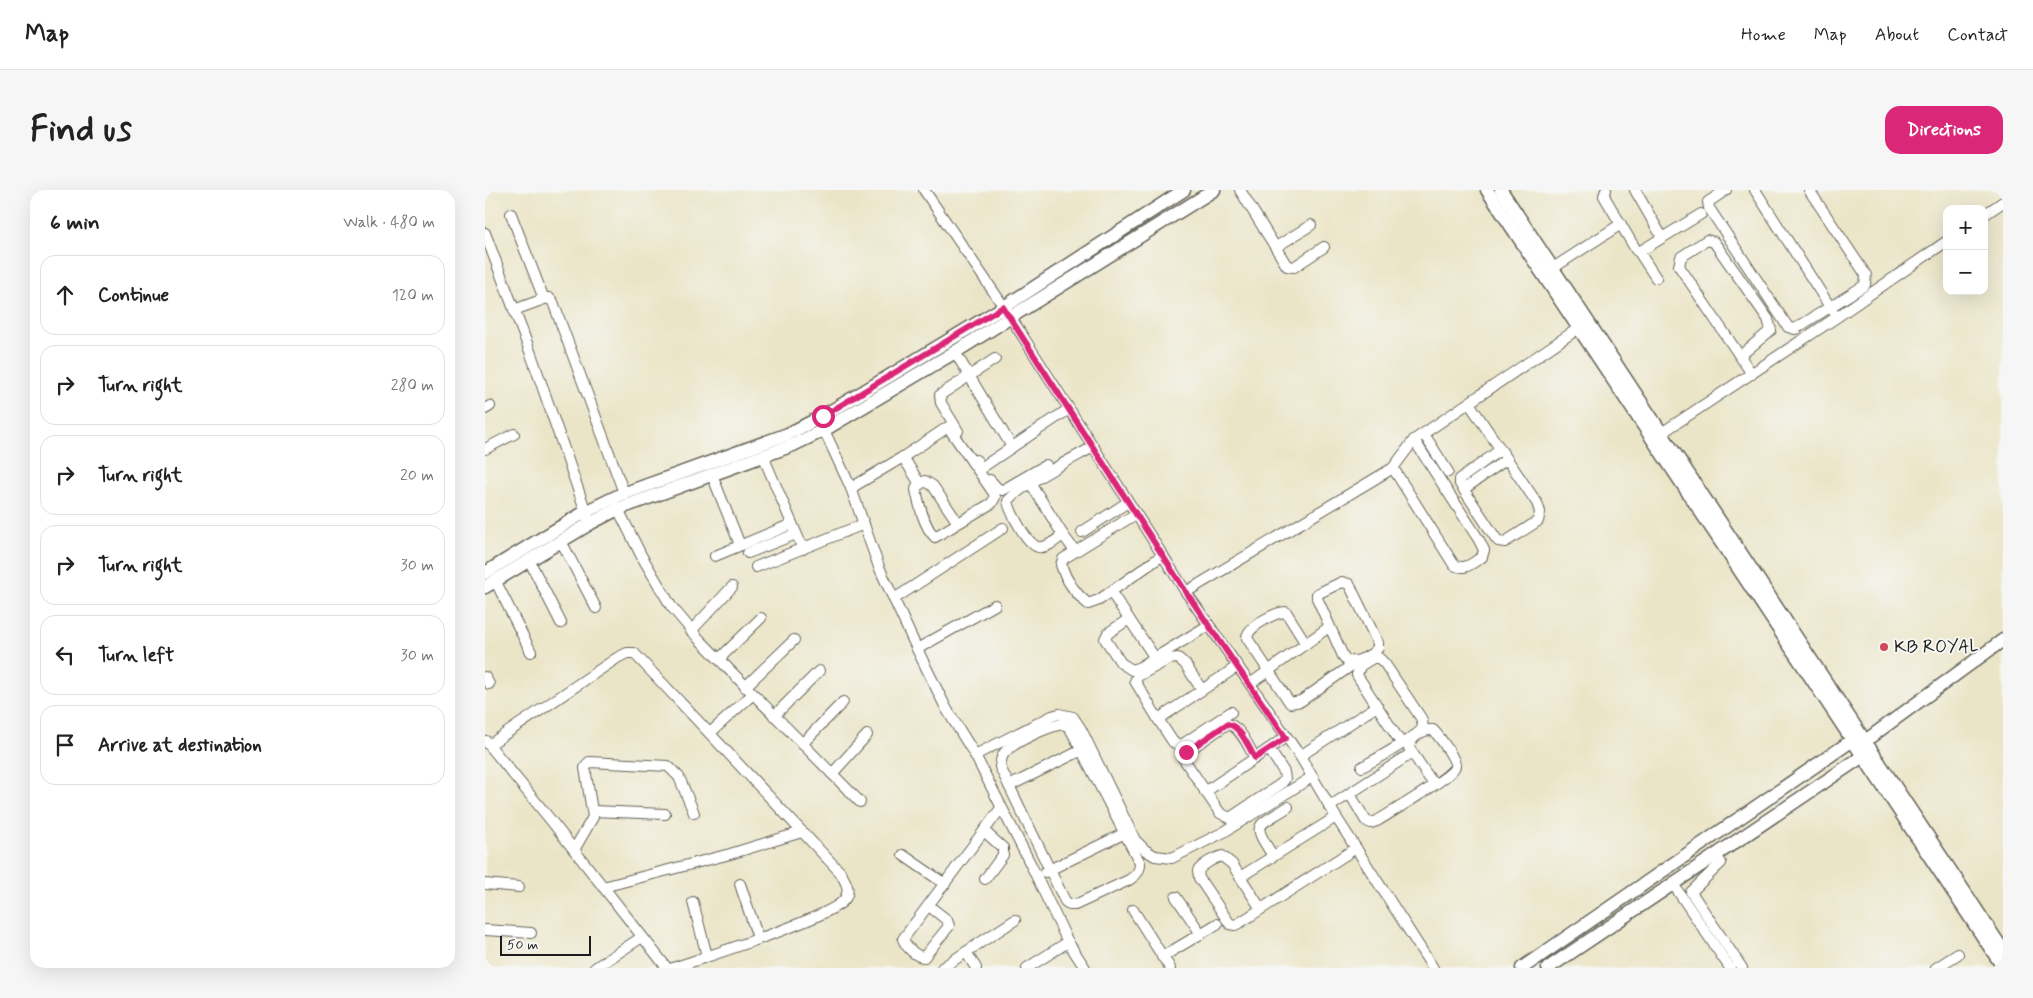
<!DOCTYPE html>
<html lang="en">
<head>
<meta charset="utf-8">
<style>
	:root { --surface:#fff; --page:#f6f6f6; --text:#222; --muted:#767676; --line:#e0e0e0; --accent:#db2777 }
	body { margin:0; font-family:Mynerve,sans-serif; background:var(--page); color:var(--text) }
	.controls { position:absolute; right:15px; top:15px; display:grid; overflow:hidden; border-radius:10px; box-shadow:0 5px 20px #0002 }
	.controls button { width:45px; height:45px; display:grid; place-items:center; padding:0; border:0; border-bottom:1px solid var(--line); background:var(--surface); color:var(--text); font:25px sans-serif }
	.scale { position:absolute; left:15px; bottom:12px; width:91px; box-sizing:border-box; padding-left:5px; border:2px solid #1c1c1c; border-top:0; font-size:14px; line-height:18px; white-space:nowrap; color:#1c1c1c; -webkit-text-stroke:4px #f6f6f2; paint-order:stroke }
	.stop { position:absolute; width:15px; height:15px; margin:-11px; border:4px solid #db2777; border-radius:50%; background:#fff }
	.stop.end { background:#db2777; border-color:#fff; box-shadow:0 1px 5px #0008 }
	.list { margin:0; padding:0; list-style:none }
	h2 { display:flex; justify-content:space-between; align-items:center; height:65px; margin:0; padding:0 20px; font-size:21px }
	h2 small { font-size:16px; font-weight:400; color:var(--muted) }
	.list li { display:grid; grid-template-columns:32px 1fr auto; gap:15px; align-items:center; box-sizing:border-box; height:80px; margin:0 10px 10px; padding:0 10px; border:1px solid var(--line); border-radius:15px }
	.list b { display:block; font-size:19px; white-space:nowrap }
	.list em { font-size:16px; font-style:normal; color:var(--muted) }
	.icon { flex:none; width:28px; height:28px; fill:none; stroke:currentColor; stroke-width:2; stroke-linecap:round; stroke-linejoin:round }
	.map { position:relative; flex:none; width:1518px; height:778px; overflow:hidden; border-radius:15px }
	header { display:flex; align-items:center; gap:30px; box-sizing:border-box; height:70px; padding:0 25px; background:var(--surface); border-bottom:1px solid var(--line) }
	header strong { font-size:24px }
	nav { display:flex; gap:28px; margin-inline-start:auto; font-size:18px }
	.intro { display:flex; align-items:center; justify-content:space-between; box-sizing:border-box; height:120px; padding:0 30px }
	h1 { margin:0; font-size:35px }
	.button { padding:12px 22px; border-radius:15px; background:var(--accent); color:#fff; font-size:18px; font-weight:700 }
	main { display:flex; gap:30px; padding:0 30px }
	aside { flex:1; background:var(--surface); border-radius:15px; box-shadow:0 5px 20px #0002 }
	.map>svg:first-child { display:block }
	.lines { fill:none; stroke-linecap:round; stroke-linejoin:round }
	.minor-casing { stroke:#646258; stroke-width:12 }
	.tertiary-casing { stroke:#646258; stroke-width:15 }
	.minor { stroke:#fff; stroke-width:10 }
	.tertiary { stroke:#fff; stroke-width:12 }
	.route { stroke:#db2777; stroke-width:6 }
	.poi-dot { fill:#d1495b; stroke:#f6f6f2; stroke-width:2 }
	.labels { text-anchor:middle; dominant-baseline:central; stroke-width:4; stroke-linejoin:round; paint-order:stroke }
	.poi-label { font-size:18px; fill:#1c1c1c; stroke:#f6f6f2; text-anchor:start }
</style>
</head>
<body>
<header>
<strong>Map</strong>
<nav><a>Home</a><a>Map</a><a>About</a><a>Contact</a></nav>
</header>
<div class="intro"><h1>Find us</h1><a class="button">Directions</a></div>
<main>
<aside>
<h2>6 min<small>Walk · 480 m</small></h2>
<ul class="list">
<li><svg class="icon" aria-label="ahead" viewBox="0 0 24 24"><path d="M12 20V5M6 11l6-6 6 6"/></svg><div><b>Continue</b></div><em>120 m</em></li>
<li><svg class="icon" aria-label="right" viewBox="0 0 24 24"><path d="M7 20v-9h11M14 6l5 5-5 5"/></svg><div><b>Turn right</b></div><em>280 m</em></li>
<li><svg class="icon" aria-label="right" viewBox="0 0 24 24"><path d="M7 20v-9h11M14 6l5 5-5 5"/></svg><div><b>Turn right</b></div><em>20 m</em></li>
<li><svg class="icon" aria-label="right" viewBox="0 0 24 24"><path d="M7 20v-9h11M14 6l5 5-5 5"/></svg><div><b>Turn right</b></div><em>30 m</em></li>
<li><svg class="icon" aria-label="left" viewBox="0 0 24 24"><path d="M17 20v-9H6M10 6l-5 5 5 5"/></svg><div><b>Turn left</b></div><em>30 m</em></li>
<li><svg class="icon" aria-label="arrive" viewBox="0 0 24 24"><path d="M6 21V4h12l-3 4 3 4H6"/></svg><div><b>Arrive at destination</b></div></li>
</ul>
</aside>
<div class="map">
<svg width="1518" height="778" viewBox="0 0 1518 778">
	<rect width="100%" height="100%" fill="#f6f6f2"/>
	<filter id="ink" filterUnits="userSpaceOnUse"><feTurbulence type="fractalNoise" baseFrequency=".02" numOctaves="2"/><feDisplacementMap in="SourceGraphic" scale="10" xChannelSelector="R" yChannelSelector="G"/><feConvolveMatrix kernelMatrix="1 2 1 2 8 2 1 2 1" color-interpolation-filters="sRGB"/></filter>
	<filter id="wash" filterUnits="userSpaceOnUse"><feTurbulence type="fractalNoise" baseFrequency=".0096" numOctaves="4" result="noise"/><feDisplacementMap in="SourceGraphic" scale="20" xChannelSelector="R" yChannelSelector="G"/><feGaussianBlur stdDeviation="1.12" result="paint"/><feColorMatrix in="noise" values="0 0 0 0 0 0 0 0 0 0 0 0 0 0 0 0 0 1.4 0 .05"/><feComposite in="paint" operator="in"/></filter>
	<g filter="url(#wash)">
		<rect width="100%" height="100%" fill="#ebe5c8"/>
	</g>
	<g filter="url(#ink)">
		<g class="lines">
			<!-- minor casing -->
			<g class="minor-casing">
				<g id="minor">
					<path d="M439,0L519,117L701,402L815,566L851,627L948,778"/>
					<path d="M755,0L802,76L809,77L839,57"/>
					<path d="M1121,0L1119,6L1151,60L1154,62L1171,88"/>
					<path d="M1150,0L1177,47"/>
					<path d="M1241,0L1223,12L1224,18L1303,137L1310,139L1380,95L1381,85L1324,0"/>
					<path d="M1270,0L1347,120"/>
					<path d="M26,24L59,109"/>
					<path d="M1499,25L1518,12"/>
					<path d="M0,43L46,164L103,328"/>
					<path d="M791,57L826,35"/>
					<path d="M1154,62L1216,24"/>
					<path d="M1068,78L1136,34"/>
					<path d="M29,120L59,109L64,108L68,112L139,303"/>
					<path d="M470,162L527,257"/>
					<path d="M1255,166L1286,140L1283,129L1229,52L1222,50L1196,67L1194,76L1267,184"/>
					<path d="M984,213L1052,313L1055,322L1053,331L1020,352L1013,351L1010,347L975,294V289L1015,260"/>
					<path d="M0,219L5,216"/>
					<path d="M338,233L339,240L366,298L394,377L432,459L461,518L490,565L546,675L583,752L600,778"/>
					<path d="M473,241L456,213L455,205L510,169"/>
					<path d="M939,244L963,282"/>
					<path d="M1172,246L1352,127L1462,51"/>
					<path d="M0,259L29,244"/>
					<path d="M278,266L318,359"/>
					<path d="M418,267L463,237L508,302L510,307L507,313L450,347C439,337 434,314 431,300L432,296L440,291L448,296L473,333"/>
					<path d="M491,270L496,278L584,219"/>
					<path d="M908,278L969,375C980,381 987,373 997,367L999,360L994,350L929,250"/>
					<path d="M227,285L255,355"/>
					<path d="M505,290L513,299L518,300L561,275"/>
					<path d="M546,294L578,345C572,349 562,359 553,357C542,354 525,322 523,311C537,294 587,269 608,257"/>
					<path d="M366,298L418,267L435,294"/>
					<path d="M979,299L1022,269"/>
					<path d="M133,319L156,365L186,416L213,448L375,612"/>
					<path d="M651,324L578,369L576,375C581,390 591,404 603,414L614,410L678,365"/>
					<path d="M597,342L643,312"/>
					<path d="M578,345L587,357"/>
					<path d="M76,351L111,418"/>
					<path d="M263,363L311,344"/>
					<path d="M230,366L307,334"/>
					<path d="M44,370L76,433"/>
					<path d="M271,377L379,334"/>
					<path d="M10,390L46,462"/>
					<path d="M857,392L864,394L893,453V458C886,466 873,473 862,471L858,466L832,408V404Z"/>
					<path d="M626,402L644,429L623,443L620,449L636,473L647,480L655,477L724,435"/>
					<path d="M701,402L908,278L929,250L1094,138"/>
					<path d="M409,409L518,338"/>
					<path d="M644,429L670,468"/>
					<path d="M206,441L247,397"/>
					<path d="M821,454L801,422C790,422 762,437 762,448L805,513L816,511L870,473"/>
					<path d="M432,459L510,415"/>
					<path d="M234,469L276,428"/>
					<path d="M0,487L4,494"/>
					<path d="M765,494L844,437"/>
					<path d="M260,497L309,450"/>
					<path d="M717,500L700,474L693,468L684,469L653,486L650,491L673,529L681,524L753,476"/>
					<path d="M289,526L334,481"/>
					<path d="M673,529L688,552L695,556L746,522"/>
					<path d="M577,534L583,536L587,542L655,673C655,682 651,685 644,690L590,715H585L580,711L515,577C516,571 516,566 520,562C531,551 562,537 577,534Z"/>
					<path d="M225,543L268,504"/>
					<path d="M1,551L64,628L182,778"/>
					<path d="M317,554L358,512"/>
					<path d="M4,555L132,468L142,463H149L355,682C360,691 367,700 359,710C345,728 217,768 188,778"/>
					<path d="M490,565L567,526L574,524L588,527L596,539L650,650L660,660L670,666L687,668L739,642L827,587"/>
					<path d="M815,566L892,516"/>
					<path d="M770,568C764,558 755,535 742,534L701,562L698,568L735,623L745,628L796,594L800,589L799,582L784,559"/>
					<path d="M877,577C888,571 931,547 937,539C939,535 937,532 936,528L900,474L894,468H888L875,476L872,485L916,553"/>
					<path d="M347,584L382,545"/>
					<path d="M524,596L597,560"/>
					<path d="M720,602L801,547"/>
					<path d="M865,604L881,631L886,633L892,631C903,624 970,585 970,576C971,569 954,546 948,540C937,539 926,547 924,558L949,595"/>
					<path d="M844,617L927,563"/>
					<path d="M108,621L180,624"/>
					<path d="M499,641L518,658V665L500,689"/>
					<path d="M89,660L108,627L100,578L104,572L183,576L194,587L209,623"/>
					<path d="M418,665L460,694"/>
					<path d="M1231,665L1236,673L1206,702L1257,778"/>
					<path d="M788,666C766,632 771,638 803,617"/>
					<path d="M560,682L640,643"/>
					<path d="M755,687L851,627"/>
					<path d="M0,694L34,697"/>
					<path d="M255,694L273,748"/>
					<path d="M1188,694L1245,778"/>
					<path d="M118,697L245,664L317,642"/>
					<path d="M691,707L716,744"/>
					<path d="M208,712L222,766"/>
					<path d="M444,716L462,730L464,736L439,767C431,767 421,757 418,749L516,618"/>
					<path d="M776,719L747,674L737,666C729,668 718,674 713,681L714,688L745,734L750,735L756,732L871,658"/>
					<path d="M648,720L685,778"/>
					<path d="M0,740L46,743"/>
					<path d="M677,767L732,734"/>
					<path d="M110,778L157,747"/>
					<path d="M457,778L481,762"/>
					<path d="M491,778L481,762L530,730"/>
					<path d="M542,778L583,752"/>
					<path d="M1451,778L1473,764"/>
				</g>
			</g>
			<!-- tertiary casing -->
			<g class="tertiary-casing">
				<g id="tertiary">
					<path d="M1002,0L1518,777"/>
					<path d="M1016,0L1518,760"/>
					<path d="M0,383L100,322L135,305L303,244L338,226L519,117L699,0"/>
					<path d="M0,397L106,333L133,319L308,255L339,240L470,162L729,0"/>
					<path d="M1380,551L1518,450"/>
					<path d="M1037,778L1375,545"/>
					<path d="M1063,778L1384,562"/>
				</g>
			</g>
			<!-- minor -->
			<use href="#minor" class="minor"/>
			<!-- tertiary -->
			<use href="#tertiary" class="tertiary"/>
		</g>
	</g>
	<g class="lines" filter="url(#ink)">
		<!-- route -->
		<path class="route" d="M338,226L518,117L701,402L801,548L770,568C764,558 755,535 742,534L701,562"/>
	</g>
	<!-- markers -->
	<circle class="poi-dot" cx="1399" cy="457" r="5"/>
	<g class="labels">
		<!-- poi labels -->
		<g class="poi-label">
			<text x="1409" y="457">KB ROYAL</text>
		</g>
	</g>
</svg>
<div class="controls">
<button>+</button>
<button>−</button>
</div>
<div class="scale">50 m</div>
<div class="stop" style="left:338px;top:226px"></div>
<div class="stop end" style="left:701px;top:562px"></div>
</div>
</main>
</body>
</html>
